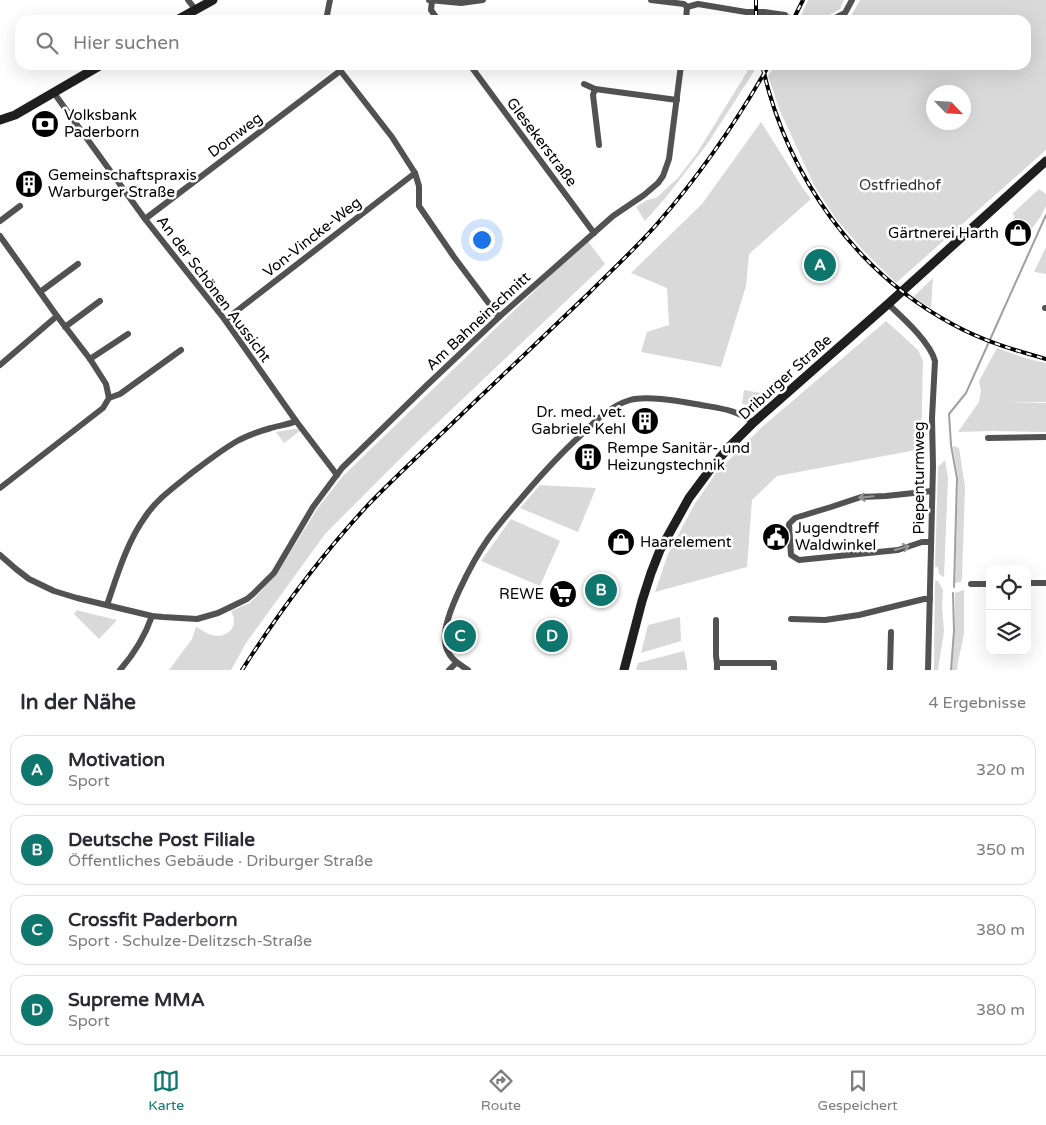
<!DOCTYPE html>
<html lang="de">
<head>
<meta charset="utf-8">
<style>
	:root { --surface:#fff; --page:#f7f7f7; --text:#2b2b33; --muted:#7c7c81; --line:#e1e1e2; --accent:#0f766e }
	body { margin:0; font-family:"Varela Round",sans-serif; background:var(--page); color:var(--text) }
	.controls { position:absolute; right:15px; bottom:15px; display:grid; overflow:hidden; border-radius:10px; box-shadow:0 5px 20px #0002 }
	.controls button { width:45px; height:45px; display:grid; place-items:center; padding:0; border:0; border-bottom:1px solid var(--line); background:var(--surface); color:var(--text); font:25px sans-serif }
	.compass { position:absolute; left:926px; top:85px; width:45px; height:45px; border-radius:50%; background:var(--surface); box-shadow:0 5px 20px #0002; rotate:115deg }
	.you { position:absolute; left:481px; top:239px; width:18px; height:18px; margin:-12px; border:4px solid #fff; border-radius:50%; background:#1a73e8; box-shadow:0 0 0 8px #1a73e833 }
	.badge { display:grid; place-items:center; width:32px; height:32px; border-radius:50%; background:var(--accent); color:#fff; font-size:16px; font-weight:700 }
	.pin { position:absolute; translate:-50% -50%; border:2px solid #fff; box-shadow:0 1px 5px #0006 }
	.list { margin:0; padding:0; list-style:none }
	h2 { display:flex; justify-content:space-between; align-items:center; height:65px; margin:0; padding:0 20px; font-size:21px }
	h2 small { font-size:16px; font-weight:400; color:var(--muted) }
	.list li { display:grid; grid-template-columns:32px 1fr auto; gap:15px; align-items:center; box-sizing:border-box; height:70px; margin:0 10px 10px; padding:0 10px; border:1px solid var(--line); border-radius:15px }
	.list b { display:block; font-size:19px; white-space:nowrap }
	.list p { margin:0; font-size:16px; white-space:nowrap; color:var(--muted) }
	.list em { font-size:16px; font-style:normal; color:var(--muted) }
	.icon { flex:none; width:28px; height:28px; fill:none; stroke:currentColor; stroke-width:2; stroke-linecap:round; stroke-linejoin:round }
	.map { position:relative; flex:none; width:1046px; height:670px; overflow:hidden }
	.search { position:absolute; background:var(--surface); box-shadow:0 5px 20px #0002; left:15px; right:15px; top:15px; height:55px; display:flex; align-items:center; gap:12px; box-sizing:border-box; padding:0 18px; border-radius:15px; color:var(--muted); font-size:19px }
	.sheet { height:385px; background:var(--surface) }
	nav { display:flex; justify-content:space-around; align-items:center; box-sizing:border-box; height:70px; border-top:1px solid var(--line); background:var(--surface); font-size:14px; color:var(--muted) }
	nav a { display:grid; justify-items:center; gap:2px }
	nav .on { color:var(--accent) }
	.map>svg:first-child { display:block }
	.green { fill:#d9d9d9; fill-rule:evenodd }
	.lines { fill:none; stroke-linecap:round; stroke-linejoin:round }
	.stream { stroke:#a0a0a0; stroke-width:2 }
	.street-tunnel { stroke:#d9d9d9; stroke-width:6; stroke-dasharray:6 3; stroke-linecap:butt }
	.street { stroke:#525252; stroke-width:6 }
	.secondary { stroke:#1f1f1f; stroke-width:9 }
	.rail-casing { stroke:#000; stroke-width:4 }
	.rail { stroke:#fff; stroke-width:2; stroke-dasharray:5.5; stroke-linecap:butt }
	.oneway { stroke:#979797 }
	.labels { text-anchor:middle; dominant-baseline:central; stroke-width:5; stroke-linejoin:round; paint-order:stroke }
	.poi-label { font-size:15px; fill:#000; stroke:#fff; text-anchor:start }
	.street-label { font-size:15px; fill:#000; stroke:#fff }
	.park-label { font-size:15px; fill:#303030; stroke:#fff }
</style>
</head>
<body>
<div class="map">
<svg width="1046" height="670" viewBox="0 0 1046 670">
	<rect width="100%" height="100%" fill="#fff"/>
	<!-- green -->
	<g class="green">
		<path d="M808,0H844L840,9L823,19L801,16Z"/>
		<path d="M860,0H1046V150L896,283L862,249L836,219L814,185L780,111L768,76L775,65H1026V20H849ZM934,92H964V122H934Z"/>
		<path d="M749,65H755L756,68L708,143L667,196L645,221L636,207L647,200L656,198L678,178L697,153L747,72Z"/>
		<path d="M761,122L802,187L811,199L749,254L746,286L721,367L641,352L647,332L669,325L667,288L631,273L702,204Z"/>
		<path d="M1039,189L1046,194V206L1041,216L1030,231L1013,219L1015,216L1012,214Z"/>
		<path d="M587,240L605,264L413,446L325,534L246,643L231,670H169L192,639L196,627C200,629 206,633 211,635C227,639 240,627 231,611L250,603L277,574L317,509L343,476Z"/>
		<path d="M1046,247V274L1034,272Z"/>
		<path d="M933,278L931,308L913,297Z"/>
		<path d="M886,321L918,350L923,361L921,449L777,476L752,500L747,567L655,592L668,554L694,505L716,473L762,427Z"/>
		<path d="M997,348L1025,358L1046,363V402H1004L1046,403V432L993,431L958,432L979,402L981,391L979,381Z"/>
		<path d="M744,390L767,394L755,406L742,404Z"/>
		<path d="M294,429H298L300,431L284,443L276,432Z"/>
		<path d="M953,446L959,448L965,487L962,577L961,582L955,583L958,477Z"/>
		<path d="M945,460L948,478L944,577L939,574L938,567H935L938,467Z"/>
		<path d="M540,485L596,488L578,532L520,508Z"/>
		<path d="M511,519L560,541L540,586L481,561Z"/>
		<path d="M935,581H938L943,590L942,607L944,631L938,670H934Z"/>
		<path d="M964,590V634L958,662L957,670H951L955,631V593Z"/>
		<path d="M77,610L80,611L117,620L99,639L74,614Z"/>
		<path d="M680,617L681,641L641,653L648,625Z"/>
		<path d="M684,651L687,664V670H636L638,663Z"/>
	</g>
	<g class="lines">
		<!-- stream -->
		<g class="stream">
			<path d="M954,587L957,478L951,445L949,414L966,393L1046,215"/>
			<path d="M951,670L954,631L953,593"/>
		</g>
		<!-- street-tunnel -->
		<path class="street-tunnel" d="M785,15L796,20"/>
		<!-- street -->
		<g class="street">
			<path d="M188,0L195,9"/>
			<path d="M429,0L461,3L483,0"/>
			<path d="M651,0L684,4L687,7L698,4L746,12H764L785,15"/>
			<path d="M432,1L431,10L438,20"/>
			<path d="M326,20L330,0"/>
			<path d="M686,20L687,7"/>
			<path d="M831,20L845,13L852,0"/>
			<path d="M336,65L392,137L415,173L419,186V206L454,257L499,317"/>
			<path d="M470,65L594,233"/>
			<path d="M584,84L595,89"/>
			<path d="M54,93L145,219L225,320L296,421L337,475"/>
			<path d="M599,145L593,95L595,89L677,100"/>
			<path d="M145,219L340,71"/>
			<path d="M0,221L20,206"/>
			<path d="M0,236L57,316L90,359L106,384L109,398"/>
			<path d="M40,292L78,264"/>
			<path d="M888,304C903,318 930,342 935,361L932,418L933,466L928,670"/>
			<path d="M1045,308H1046"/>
			<path d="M225,320L415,173"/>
			<path d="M65,327L100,301"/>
			<path d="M90,359L128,334"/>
			<path d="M0,365L57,316"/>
			<path d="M988,438L1046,437"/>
			<path d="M0,488L103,408L109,398L120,394L181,350"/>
			<path d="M931,542H922L898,550L799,560L791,555L789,524L795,518L831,507L861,497L886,496L932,491"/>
			<path d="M0,555L16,569L29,579L54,591L77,598L152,616L163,617L197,619L218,613L247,599L253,594L274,573L313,507L342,468L425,387L499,317L613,216L644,195L658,183L663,176L669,159L681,65"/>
			<path d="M1027,583H1046"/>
			<path d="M971,584H990"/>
			<path d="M107,605C117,576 127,542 145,517C156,500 173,488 189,475C205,463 221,450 239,440C249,435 260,431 271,428C280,425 288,425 296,421"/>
			<path d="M791,619L825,620L859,615L924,599H930"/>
			<path d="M716,620V656L717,663"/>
			<path d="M120,670C134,654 145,636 152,616"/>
			<path d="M449,670L456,663"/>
			<path d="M468,670C457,663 447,657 445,642C441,619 474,559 488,539C499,524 511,510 524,495C542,474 560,454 581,435C595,421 610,406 630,400C647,395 683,402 701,405C718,408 740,410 753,423"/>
			<path d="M717,670V663H774V670"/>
			<path d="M890,670L891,632"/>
		</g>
		<!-- secondary -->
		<g class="secondary">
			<path d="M177,20L213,0"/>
			<path d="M0,120L15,115L101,65"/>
			<path d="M624,670L642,601L651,573L660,550L689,498L712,467L729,447L753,423L888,304L1046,161"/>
		</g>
		<!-- rail casing -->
		<g class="rail-casing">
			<g id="rail">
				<path d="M756,0V20"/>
				<path d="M793,20L803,0"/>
				<path d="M763,69C788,177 856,273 954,325C983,341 1014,350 1046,359"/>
				<path d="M242,670C279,612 320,557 367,506C398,474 431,444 463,413C505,373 547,333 589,293C612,270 636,248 657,224C700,175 737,121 769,65"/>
			</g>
		</g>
		<!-- rail -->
		<use href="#rail" class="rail"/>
	</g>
	<!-- one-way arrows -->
	<defs><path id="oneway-shaft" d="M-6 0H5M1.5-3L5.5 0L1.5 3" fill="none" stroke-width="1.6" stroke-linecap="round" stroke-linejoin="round" transform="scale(1.25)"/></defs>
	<g class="oneway">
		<use href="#oneway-shaft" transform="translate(866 497) rotate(174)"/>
		<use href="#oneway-shaft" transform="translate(902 548) rotate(-15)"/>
	</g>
	<!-- icons -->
	<defs>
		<g id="bank-disc" transform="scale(1.4375)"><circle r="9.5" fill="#000" stroke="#fff"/><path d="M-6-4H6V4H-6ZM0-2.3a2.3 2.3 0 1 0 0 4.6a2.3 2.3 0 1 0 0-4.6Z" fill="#fff"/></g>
		<g id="building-disc" transform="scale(1.4375)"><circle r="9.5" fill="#000" stroke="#fff"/><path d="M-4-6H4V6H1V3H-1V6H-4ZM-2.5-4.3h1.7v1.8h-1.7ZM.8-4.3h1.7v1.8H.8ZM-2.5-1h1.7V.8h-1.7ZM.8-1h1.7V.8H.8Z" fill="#fff"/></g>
		<g id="shop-disc" transform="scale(1.4375)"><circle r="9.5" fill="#000" stroke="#fff"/><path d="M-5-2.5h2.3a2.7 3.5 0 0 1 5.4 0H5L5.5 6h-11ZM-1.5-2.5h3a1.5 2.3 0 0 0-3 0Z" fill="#fff"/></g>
		<g id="civic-disc" transform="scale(1.4375)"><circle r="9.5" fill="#000" stroke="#fff"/><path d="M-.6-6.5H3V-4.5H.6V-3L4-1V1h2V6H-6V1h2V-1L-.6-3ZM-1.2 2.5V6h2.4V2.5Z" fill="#fff"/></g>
		<g id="supermarket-disc" transform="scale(1.4375)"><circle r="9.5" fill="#000" stroke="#fff"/><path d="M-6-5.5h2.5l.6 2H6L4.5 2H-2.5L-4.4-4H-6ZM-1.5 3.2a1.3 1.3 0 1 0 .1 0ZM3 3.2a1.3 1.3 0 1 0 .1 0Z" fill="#fff"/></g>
	</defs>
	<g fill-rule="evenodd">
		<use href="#bank-disc" x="45" y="124"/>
		<use href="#building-disc" x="29" y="184"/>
		<use href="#shop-disc" x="1018" y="233"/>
		<use href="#building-disc" x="645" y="421"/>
		<use href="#building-disc" x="588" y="457"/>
		<use href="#civic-disc" x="776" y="537"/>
		<use href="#shop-disc" x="621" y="542"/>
		<use href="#supermarket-disc" x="563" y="594"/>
	</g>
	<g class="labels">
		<!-- poi labels -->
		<g class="poi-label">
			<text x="64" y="115">Volksbank<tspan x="64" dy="17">Paderborn</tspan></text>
			<text x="48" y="175">Gemeinschaftspraxis<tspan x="48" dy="17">Warburger Straße</tspan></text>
			<text x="999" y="233" text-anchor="end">Gärtnerei Harth</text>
			<text x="626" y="412" text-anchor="end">Dr. med. vet.<tspan x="626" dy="17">Gabriele Kehl</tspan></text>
			<text x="607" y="448">Rempe Sanitär- und<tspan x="607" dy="17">Heizungstechnik</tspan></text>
			<text x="795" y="528">Jugendtreff<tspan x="795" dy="17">Waldwinkel</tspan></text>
			<text x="640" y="542">Haarelement</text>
			<text x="544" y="594" text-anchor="end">REWE</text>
		</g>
		<!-- street labels -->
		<g class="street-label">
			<text transform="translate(235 135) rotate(-37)">Domweg</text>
			<text transform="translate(542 142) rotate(53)">Glesekerstraße</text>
			<text transform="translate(312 237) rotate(-38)">Von-Vincke-Weg</text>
			<text transform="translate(214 289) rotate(53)">An der Schönen Aussicht</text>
			<text transform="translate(478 321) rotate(-43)">Am Bahneinschnitt</text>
			<text transform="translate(785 377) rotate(-42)">Driburger Straße</text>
			<text transform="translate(919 478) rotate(-90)">Piepenturmweg</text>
		</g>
		<!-- park labels -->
		<g class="park-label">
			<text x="900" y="185">Ostfriedhof</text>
		</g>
	</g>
</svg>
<div class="controls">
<button><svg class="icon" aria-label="locate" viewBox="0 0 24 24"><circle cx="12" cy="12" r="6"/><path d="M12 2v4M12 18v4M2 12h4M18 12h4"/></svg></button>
<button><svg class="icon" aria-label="layers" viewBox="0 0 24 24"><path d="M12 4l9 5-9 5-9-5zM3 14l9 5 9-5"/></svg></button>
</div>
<svg class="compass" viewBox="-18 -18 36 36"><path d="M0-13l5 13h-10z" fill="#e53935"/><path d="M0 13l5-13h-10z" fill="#7c7c81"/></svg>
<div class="you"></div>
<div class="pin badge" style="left:820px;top:265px">A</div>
<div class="pin badge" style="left:601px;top:590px">B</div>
<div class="pin badge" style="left:460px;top:636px">C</div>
<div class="pin badge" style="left:552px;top:636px">D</div>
<div class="search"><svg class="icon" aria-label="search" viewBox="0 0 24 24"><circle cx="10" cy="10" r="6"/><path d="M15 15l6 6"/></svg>Hier suchen</div>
</div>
<section class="sheet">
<h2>In der Nähe<small>4 Ergebnisse</small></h2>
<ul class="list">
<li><span class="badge">A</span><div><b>Motivation</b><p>Sport</p></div><em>320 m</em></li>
<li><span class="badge">B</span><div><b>Deutsche Post Filiale</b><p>Öffentliches Gebäude · Driburger Straße</p></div><em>350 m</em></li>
<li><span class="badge">C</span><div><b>Crossfit Paderborn</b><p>Sport · Schulze-Delitzsch-Straße</p></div><em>380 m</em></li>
<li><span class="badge">D</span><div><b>Supreme MMA</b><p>Sport</p></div><em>380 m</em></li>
</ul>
</section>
<nav>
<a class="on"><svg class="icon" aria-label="map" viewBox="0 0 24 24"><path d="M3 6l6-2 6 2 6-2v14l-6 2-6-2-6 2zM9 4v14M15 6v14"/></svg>Karte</a>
<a><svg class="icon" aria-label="directions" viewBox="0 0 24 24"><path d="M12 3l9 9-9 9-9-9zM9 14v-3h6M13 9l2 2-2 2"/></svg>Route</a>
<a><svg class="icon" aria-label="saved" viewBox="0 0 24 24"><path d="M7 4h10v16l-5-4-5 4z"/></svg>Gespeichert</a>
</nav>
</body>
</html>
